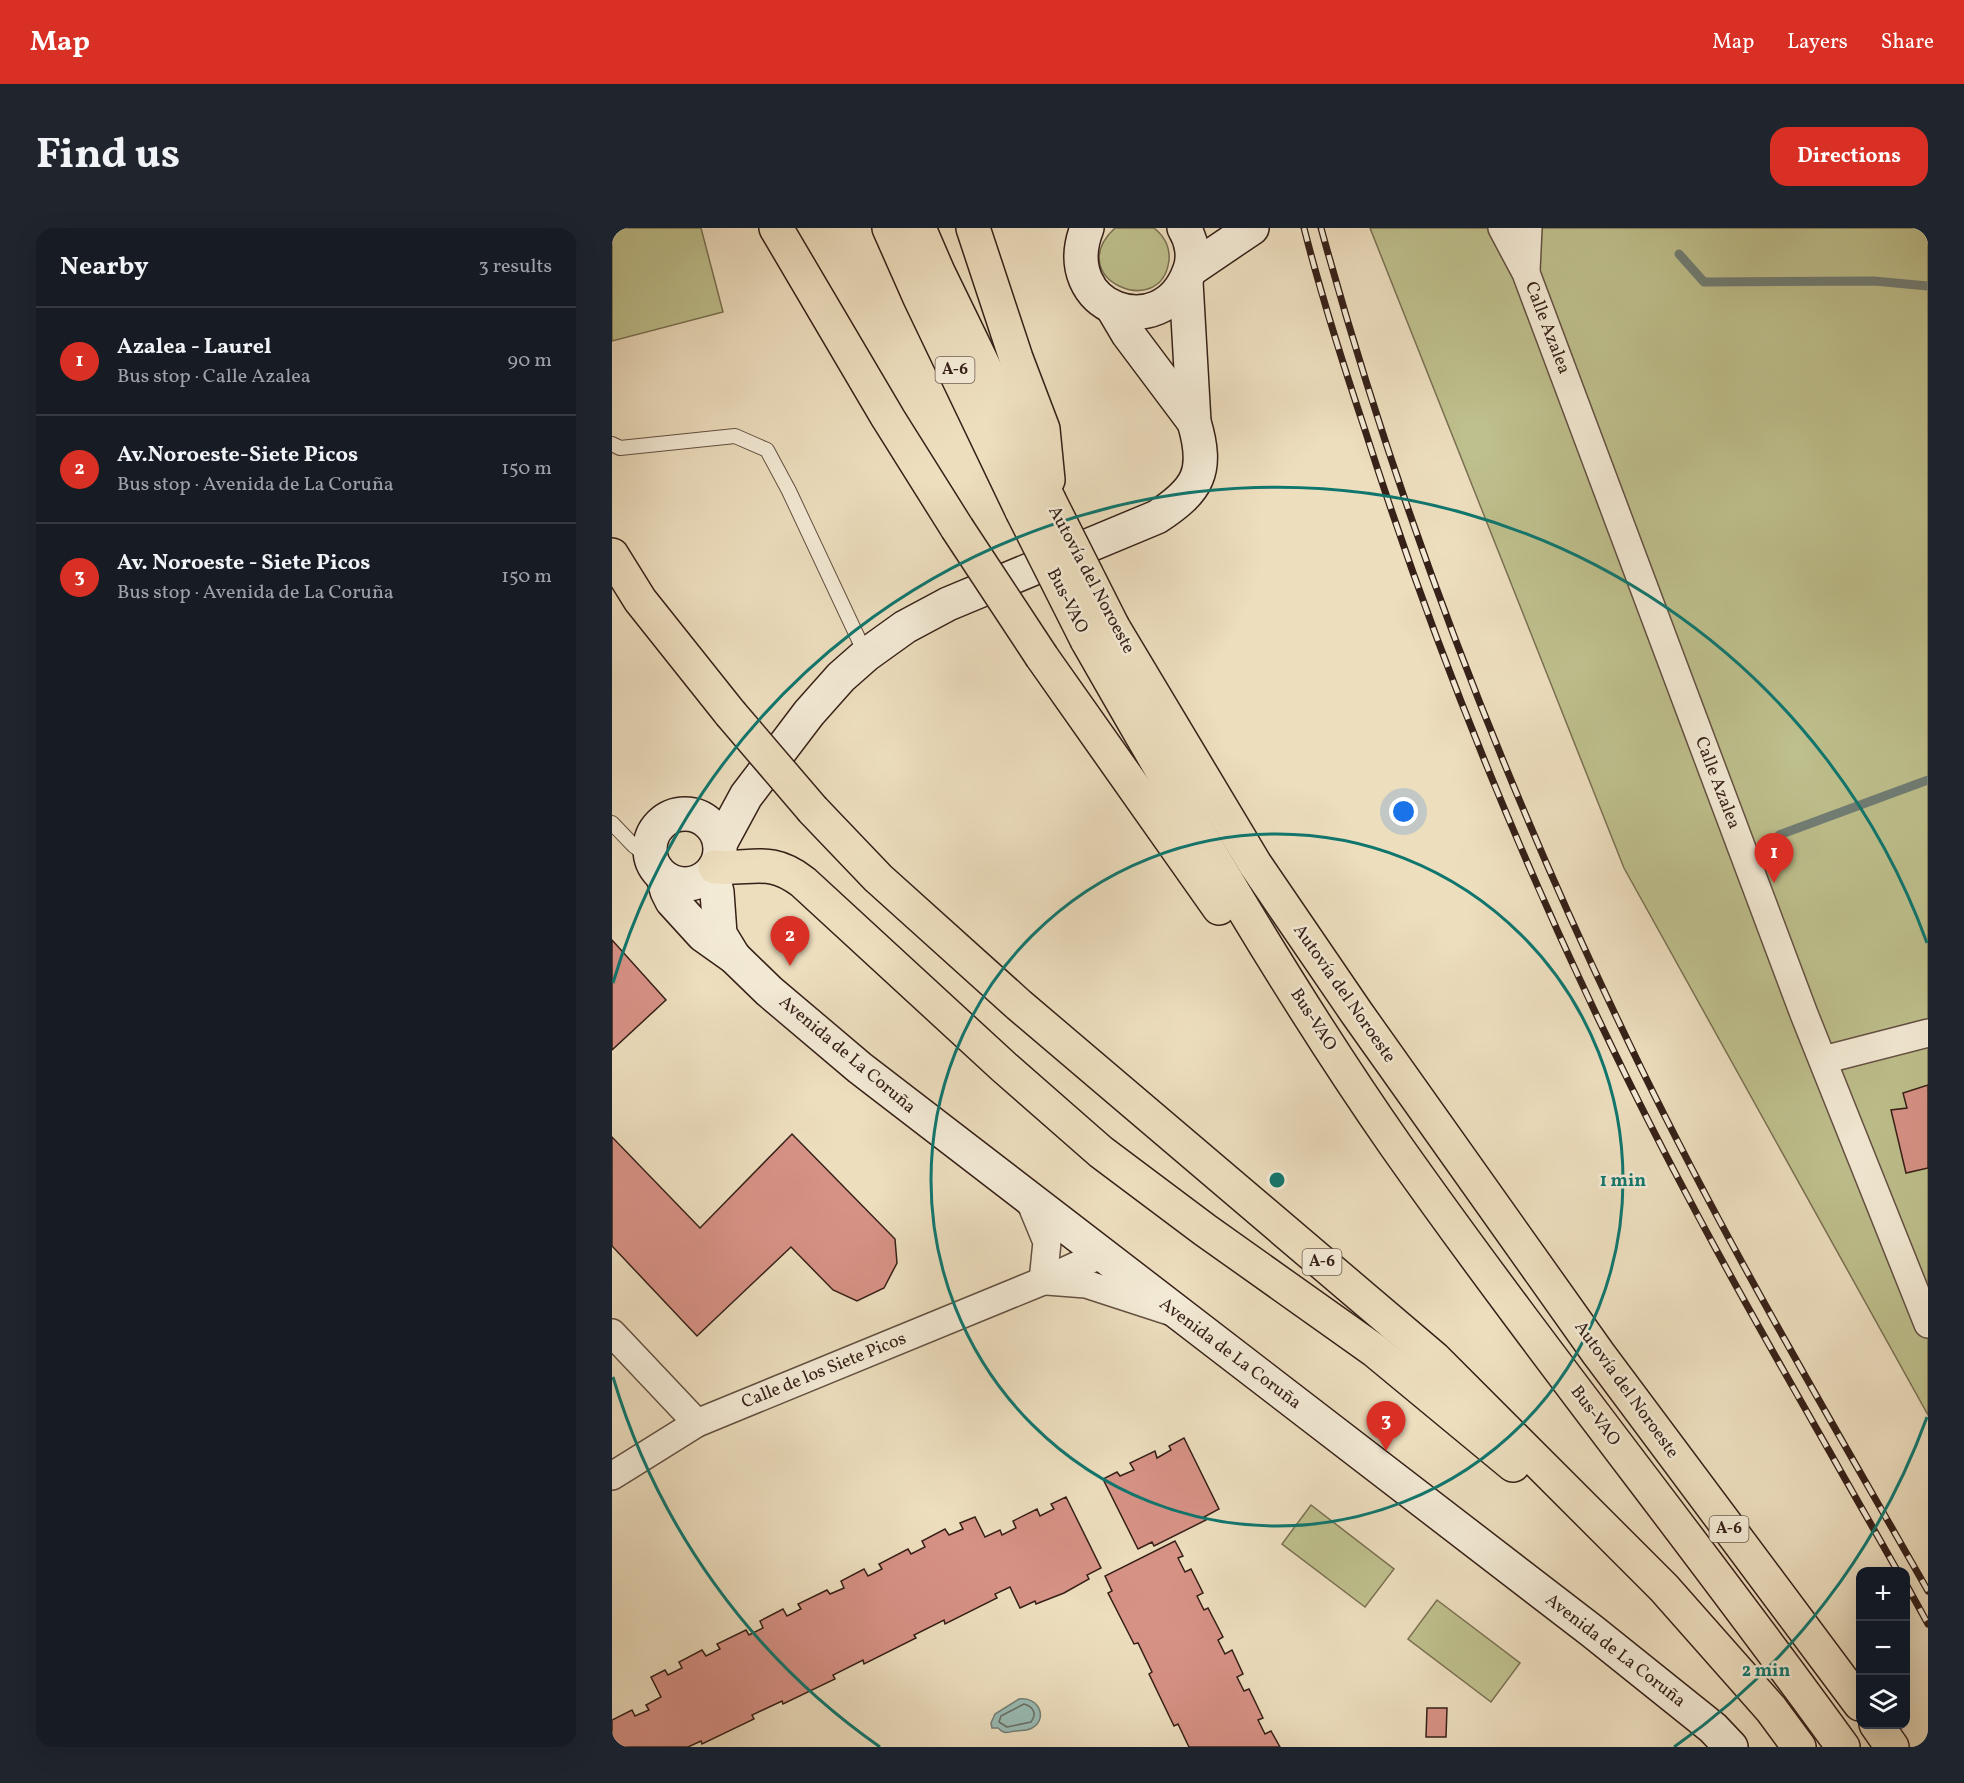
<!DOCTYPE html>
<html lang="en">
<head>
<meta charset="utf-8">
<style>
	:root { --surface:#171b24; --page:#20242c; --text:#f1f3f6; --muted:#9ea1a6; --line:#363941; --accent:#d93025 }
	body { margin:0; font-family:Vollkorn,serif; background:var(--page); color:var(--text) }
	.controls { position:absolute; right:18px; bottom:18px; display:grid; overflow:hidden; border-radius:12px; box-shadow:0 6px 24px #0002 }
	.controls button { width:54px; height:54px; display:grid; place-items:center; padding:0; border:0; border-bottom:2px solid var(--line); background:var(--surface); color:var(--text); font:30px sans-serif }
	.you { position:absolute; left:792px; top:584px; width:21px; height:21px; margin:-15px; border:4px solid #fff; border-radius:50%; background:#1a73e8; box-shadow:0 0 0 9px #1a73e833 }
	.badge { display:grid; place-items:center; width:39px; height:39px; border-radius:50%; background:var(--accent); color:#fff; font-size:20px; font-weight:700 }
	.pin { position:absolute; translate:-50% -50px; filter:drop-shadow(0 2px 3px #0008) }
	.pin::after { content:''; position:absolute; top:32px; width:21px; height:18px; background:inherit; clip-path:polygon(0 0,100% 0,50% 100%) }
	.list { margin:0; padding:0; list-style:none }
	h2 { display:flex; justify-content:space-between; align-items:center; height:78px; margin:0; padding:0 24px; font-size:26px }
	h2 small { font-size:20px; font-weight:400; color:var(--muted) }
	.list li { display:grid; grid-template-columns:39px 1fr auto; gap:18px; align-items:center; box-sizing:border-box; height:108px; padding:0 24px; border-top:2px solid var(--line) }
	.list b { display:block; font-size:22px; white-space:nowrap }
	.list p { margin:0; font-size:20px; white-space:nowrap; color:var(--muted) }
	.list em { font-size:20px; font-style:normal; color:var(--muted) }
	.icon { flex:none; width:33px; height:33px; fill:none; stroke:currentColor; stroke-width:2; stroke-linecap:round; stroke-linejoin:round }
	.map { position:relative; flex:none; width:1316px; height:1519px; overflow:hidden; border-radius:18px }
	header { display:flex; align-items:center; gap:36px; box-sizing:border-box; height:84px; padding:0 30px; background:var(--accent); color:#fff }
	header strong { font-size:28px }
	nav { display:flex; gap:33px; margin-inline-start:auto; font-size:21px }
	.intro { display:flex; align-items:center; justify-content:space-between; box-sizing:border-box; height:144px; padding:0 36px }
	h1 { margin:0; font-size:42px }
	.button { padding:15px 27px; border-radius:18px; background:var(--accent); color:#fff; font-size:21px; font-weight:700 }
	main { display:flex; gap:36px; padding:0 36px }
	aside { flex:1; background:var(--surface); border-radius:18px; box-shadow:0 6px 24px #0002 }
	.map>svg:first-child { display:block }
	.green { fill:#bec08d; stroke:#7a7052; stroke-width:1.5 }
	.water { fill:#99bcb5; stroke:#717e76; stroke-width:1.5 }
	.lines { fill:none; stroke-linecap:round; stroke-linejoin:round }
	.shore { stroke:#686e66; stroke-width:1.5 }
	.stream { stroke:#717e76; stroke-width:9 }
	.building { fill:#d79286; stroke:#362018; stroke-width:1.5 }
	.lane-casing { stroke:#645042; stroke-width:16 }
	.street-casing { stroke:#645042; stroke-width:30 }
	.secondary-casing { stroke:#362018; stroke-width:36 }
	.highway-casing { stroke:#362018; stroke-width:36 }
	.lane { stroke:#f3ead5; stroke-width:14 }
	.street { stroke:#f3ead5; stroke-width:27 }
	.secondary { stroke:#f3ead5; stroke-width:33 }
	.highway { stroke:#eddebe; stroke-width:33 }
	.rail-casing { stroke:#362018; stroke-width:7 }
	.rail { stroke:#f3ead5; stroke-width:4.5; stroke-dasharray:14; stroke-linecap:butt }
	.highway-bridge-casing { stroke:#362018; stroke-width:36; stroke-linecap:butt }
	.highway-bridge { stroke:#eddebe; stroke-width:33 }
	.ring { fill:none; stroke:#0f766e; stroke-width:3 }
	.labels { text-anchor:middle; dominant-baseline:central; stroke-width:5; stroke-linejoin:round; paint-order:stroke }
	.shield { fill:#f3ead5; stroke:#6f5d51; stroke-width:1.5 }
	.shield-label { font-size:16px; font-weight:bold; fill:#362018 }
	.street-label { font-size:18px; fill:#362018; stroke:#f3ead5 }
	.centre { fill:#0f766e; stroke:#f3ead5; stroke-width:3 }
	.ring-label { font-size:18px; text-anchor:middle; font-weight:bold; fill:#0f766e; stroke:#f3ead5; stroke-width:5; stroke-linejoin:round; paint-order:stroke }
</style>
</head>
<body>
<header>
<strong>Map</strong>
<nav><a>Map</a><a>Layers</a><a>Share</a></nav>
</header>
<div class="intro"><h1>Find us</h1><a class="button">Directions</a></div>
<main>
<aside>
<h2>Nearby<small>3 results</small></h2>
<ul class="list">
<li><span class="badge">1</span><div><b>Azalea - Laurel</b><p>Bus stop · Calle Azalea</p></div><em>90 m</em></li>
<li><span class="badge">2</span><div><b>Av.Noroeste-Siete Picos</b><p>Bus stop · Avenida de La Coruña</p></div><em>150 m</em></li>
<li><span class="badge">3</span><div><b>Av. Noroeste - Siete Picos</b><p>Bus stop · Avenida de La Coruña</p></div><em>150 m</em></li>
</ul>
</aside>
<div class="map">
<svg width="1316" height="1519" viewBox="0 0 1316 1519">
	<rect width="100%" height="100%" fill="#eddebe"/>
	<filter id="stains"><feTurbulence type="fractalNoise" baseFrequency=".00333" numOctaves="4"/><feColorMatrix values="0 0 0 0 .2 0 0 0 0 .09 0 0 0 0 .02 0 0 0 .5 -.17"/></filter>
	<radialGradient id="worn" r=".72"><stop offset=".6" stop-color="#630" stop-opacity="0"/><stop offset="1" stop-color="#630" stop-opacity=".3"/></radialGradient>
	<!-- green -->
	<g class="green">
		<path d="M0,0H89L111,84L0,113Z"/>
		<path d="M503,0H542C552,8 558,19 557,32C550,94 449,50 503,0Z"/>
		<path d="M758,0H1316V1187L1012,640Z"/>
		<path d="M699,1277L782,1341L753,1379L670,1316Z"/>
		<path d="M825,1372L908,1435L879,1474L796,1411Z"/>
	</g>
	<!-- water -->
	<path class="water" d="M407,1471C428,1468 437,1493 418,1501C413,1503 409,1502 404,1503C395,1504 393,1507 386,1500H380L379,1495L383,1486Z"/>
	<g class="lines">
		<!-- shore -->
		<path class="shore" d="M412,1476C422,1479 425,1486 419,1494L395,1499L387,1494L389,1488Z"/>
		<!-- stream -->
		<g class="stream">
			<path d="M1067,26L1092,54L1262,53L1316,58"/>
			<path d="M1167,607L1316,552"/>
		</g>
	</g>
	<!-- building -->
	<g class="building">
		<path d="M0,712L54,772L0,822Z"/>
		<path d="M1316,857V940L1294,945L1279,882L1295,880L1291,865Z"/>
		<path d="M180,906L283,1011L285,1035L272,1060L245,1073L221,1062L179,1019L85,1108L0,1018V909L88,1000Z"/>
		<path d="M572,1210L607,1281L592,1289L594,1292L542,1318L540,1314L526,1321L491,1251L505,1244L508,1248L522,1242L518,1235L543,1223L545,1230L559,1222L557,1218Z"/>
		<path d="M454,1269L489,1340L475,1347L477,1351L452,1365L424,1376L423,1373L408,1380L398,1359L383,1366L385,1370L333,1396L332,1392L302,1407L304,1410L252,1436L251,1432L221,1447L223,1451L171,1476L170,1473L140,1487L142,1491L90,1516L89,1513L76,1519H0V1492L20,1482L23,1488L37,1482L34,1477L49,1469L39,1449L53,1442L56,1447L70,1440L67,1434L90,1422L94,1428L108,1421L105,1416L134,1402L137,1407L151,1400L148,1393L171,1381L175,1388L189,1381L186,1376L215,1362L218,1366L232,1360L229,1353L252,1341L256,1348L270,1341L267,1336L296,1321L299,1326L313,1319L310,1313L333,1301L337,1307L351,1301L348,1295L363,1289L373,1309L388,1302L390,1307L404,1300L401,1293L425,1281L428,1288L442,1281L439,1276Z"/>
		<path d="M563,1313L571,1328L566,1330L573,1344L579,1341L591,1365L585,1368L592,1382L596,1380L611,1409L606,1412L613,1426L620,1422L631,1446L625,1449L632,1463L637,1461L651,1490L646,1492L653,1506L659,1503L668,1519H577L566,1496L562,1498L537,1446L540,1444L526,1415L522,1416L496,1365L500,1363L493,1348Z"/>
		<path d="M815,1480H835L834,1509H814Z"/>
	</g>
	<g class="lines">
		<!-- lane casing -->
		<g class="lane-casing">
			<g id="lane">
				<path d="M0,216L8,220L123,208L155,222L177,263L254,427"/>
				<path d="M0,595L22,618L39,630"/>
			</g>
		</g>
		<!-- street casing -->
		<g class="street-casing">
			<g id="street">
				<path d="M890,0L914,45L1192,786L1316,1096"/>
				<path d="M914,43L916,0"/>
				<path d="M1211,832L1316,805"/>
				<path d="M418,973L435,1014L431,1053"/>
				<path d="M435,1053L474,1056L557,1083"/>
				<path d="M0,1105L85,1195"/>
				<path d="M0,1248L85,1195L431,1053L488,1027"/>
			</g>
		</g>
		<!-- secondary casing -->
		<g class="secondary-casing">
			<g id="secondary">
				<path d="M475,0C443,81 550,118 577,44C583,30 580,13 572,0"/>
				<path d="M578,42L640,0"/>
				<path d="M500,79L516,106L582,194"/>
				<circle cx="73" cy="621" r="35"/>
				<path d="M108,616L134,568L197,485L229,449L254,427L293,399L336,376L545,289C586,262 597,244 582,194L574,54"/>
				<path d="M100,644L105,664L108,706L122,729"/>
				<path d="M51,649L55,663L60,673L91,707L122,729L157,763L248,840L980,1403L1101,1500L1119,1519"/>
			</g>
		</g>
		<!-- highway casing -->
		<g class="highway-casing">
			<g id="highway">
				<path d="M164,0L276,190L345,300"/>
				<path d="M277,0L308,70L410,283"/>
				<path d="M307,0L326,44L437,272"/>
				<path d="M361,0L404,130L431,201L436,252"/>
				<path d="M0,327L28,372L118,485"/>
				<path d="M501,399L643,636L744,784L986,1125L1248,1476"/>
				<path d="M475,412C573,583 671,756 784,918C928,1122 1085,1317 1231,1519"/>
				<path d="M430,429L607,680"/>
				<path d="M201,582L266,650L407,777L822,1130L1052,1360L1159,1481L1187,1519"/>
				<path d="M103,639C140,642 157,628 191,654L392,839L489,924L593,1002L762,1122L901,1237"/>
				<path d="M1264,1496L1280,1519"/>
			</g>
		</g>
		<!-- lane -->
		<use href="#lane" class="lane"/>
		<!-- street -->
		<use href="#street" class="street"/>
		<!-- secondary -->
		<use href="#secondary" class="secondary"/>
		<!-- highway -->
		<use href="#highway" class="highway"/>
		<!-- rail casing -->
		<g class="rail-casing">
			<g id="rail">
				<path d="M692,0C709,67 730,133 752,199C823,422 911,639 1015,850C1098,1019 1194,1181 1286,1344"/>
				<path d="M709,0C789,291 898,572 1030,842C1117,1020 1218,1191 1316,1363"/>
				<path d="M1294,1356L1316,1396"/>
			</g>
		</g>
		<!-- rail -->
		<use href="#rail" class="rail"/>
		<!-- highway-bridge casing -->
		<g class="highway-bridge-casing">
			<g id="highway-bridge">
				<path d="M437,272L501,399"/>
				<path d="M410,283L475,412"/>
				<path d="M345,300L430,429"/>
				<path d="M118,485L201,582"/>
			</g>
		</g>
		<!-- highway-bridge -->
		<use href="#highway-bridge" class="highway-bridge"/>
	</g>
	<!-- distance rings -->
	<g class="ring">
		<circle cx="665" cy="952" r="346"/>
		<path d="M1315 1189A692 692 0 0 1 1062 1519M268 1519A692 692 0 0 1 1 1149M1 755A692 692 0 0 1 1315 715"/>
	</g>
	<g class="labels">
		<!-- shield labels -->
		<g class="shield">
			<rect x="323.5" y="129" width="39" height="26" rx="4.5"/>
			<rect x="690.5" y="1021" width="39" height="26" rx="4.5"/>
			<rect x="1097.5" y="1288" width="39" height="26" rx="4.5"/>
		</g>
		<g class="shield-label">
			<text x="343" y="142">A-6</text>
			<text x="710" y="1034">A-6</text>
			<text x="1117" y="1301">A-6</text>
		</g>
		<!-- street labels -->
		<g class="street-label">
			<text transform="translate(935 100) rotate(69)">Calle Azalea</text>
			<text transform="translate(479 352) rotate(62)">Autovía del Noroeste</text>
			<text transform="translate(455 373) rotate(63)">Bus-VAO</text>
			<text transform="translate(1105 555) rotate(69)">Calle Azalea</text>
			<text transform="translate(732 766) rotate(55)">Autovía del Noroeste</text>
			<text transform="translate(701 792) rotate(57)">Bus-VAO</text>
			<text transform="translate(235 827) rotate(40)">Avenida de La Coruña</text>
			<text transform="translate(618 1126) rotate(37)">Avenida de La Coruña</text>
			<text transform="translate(212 1143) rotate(-22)">Calle de los Siete Picos</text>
			<text transform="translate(1014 1162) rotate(54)">Autovía del Noroeste</text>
			<text transform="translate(983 1188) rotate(53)">Bus-VAO</text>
			<text transform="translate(1003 1423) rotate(38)">Avenida de La Coruña</text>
		</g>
	</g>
	<circle cx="665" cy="952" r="9" class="centre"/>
	<g class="ring-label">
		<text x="1011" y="958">1 min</text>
		<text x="1154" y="1448">2 min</text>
	</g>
	<rect width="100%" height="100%" filter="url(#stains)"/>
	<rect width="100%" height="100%" fill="url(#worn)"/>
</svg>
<div class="controls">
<button>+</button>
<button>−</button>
<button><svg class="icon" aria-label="layers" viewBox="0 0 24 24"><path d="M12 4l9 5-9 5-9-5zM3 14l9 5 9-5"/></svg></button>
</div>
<div class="you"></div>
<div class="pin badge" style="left:1162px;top:655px">1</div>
<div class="pin badge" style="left:178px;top:738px">2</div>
<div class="pin badge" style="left:774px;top:1223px">3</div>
</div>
</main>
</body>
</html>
